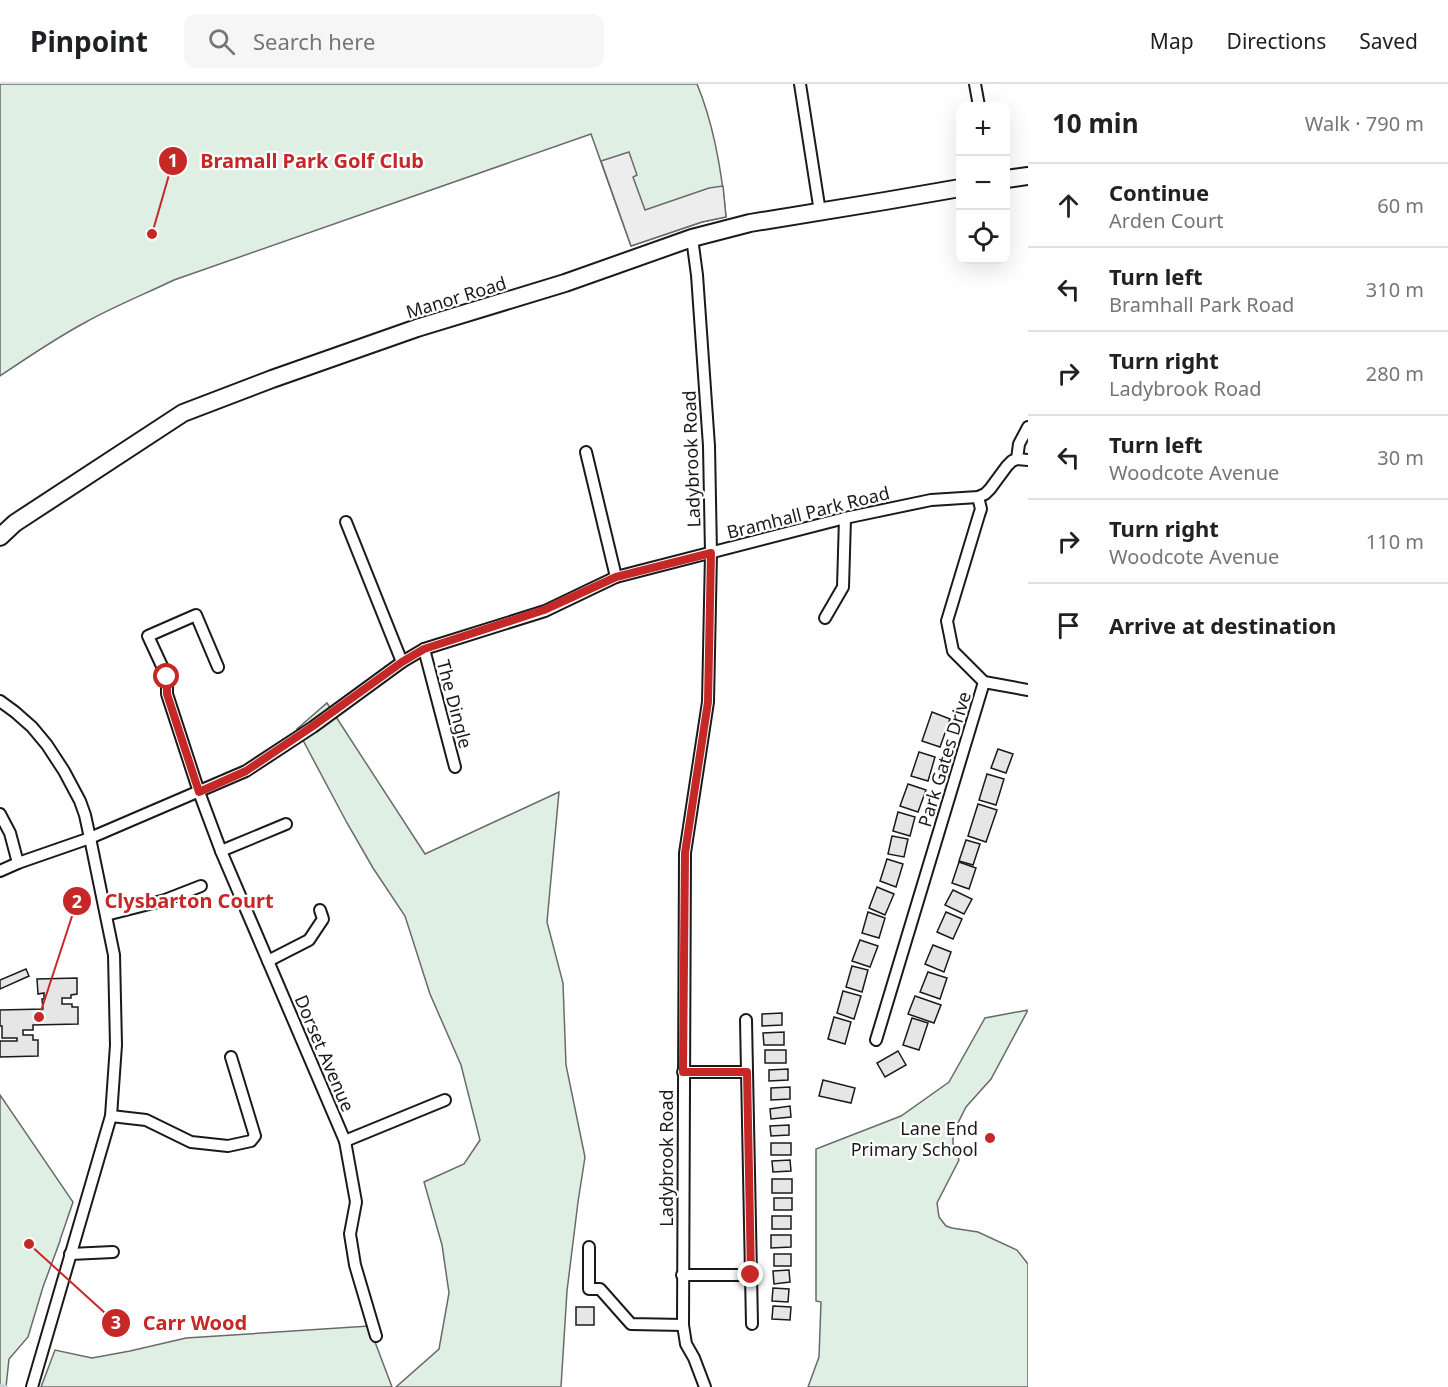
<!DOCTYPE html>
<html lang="en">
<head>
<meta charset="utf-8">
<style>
	:root { --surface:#fff; --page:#f6f6f6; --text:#202124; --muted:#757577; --line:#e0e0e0 }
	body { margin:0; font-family:"Noto Sans",sans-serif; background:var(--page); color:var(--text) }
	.controls { position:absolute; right:18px; top:18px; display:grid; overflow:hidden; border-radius:12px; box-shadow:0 6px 24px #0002 }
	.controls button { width:54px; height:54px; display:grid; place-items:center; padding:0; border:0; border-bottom:2px solid var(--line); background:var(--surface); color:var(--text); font:30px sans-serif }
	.stop { position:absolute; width:18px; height:18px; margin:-14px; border:4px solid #c62828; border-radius:50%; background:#fff }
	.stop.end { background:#c62828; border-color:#fff; box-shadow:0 2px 6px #0008 }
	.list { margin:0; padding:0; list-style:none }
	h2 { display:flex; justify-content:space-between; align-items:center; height:78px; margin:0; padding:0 24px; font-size:26px }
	h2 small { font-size:20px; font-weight:400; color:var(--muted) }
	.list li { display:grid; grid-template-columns:39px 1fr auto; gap:18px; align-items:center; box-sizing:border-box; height:84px; padding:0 24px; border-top:2px solid var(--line) }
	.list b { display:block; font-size:22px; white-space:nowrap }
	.list p { margin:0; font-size:20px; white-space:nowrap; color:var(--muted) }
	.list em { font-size:20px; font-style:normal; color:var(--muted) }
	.icon { flex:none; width:33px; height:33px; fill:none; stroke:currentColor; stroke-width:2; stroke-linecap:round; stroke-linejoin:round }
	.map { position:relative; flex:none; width:1028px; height:1303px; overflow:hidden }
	header { display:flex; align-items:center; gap:36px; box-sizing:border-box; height:84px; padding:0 30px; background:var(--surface); border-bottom:2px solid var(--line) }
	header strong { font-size:28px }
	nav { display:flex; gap:33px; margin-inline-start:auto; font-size:21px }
	.search { width:420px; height:54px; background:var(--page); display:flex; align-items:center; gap:15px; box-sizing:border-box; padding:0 21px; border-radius:12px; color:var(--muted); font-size:22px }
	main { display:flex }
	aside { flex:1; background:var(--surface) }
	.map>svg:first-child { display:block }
	.green { fill:#e0efe3; stroke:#6a6a6a; stroke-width:1.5 }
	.parking { fill:#ededed; stroke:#6a6a6a; stroke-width:1.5 }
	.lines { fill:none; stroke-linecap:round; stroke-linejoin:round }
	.stream { stroke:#c6d2dc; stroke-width:4 }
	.building { fill:#e6e6e6; stroke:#1a1a1a; stroke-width:1.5 }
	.street-casing { stroke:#1a1a1a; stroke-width:14 }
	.secondary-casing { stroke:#1a1a1a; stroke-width:20 }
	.street { stroke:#fff; stroke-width:10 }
	.secondary { stroke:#fff; stroke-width:16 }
	.route { stroke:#c62828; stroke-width:8 }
	.poi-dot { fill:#c62828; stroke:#fff; stroke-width:2 }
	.labels { text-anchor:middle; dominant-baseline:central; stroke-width:4.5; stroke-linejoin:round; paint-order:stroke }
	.street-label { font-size:18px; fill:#1a1a1a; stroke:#fff }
	.poi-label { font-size:18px; fill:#1a1a1a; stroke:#fff; text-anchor:end }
	.leader { fill:none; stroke:#c62828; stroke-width:2 }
	.callout-dot { fill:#c62828; stroke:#fff; stroke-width:2 }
	.mark-label { font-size:18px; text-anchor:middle; font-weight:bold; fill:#fff }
	.callout-label { font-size:20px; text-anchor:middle; font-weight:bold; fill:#c62828; stroke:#fff; stroke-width:4.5; stroke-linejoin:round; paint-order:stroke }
</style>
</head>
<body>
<header>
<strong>Pinpoint</strong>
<div class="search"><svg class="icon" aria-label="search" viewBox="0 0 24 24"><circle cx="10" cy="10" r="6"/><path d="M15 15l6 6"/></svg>Search here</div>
<nav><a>Map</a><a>Directions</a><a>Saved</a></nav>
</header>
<main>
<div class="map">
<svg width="1028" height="1303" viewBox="0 0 1028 1303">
	<rect width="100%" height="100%" fill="#fff"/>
	<!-- green -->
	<g class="green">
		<path d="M0,0H697C714,41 722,89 726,133L702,138L631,162L591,50L174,196C145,210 115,222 86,238C56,254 28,273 0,292Z"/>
		<path d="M327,619L425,770L559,708L547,838L563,899L566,981L585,1073L578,1118L567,1207L561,1303H396L439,1265L449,1209L442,1161L424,1098L464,1080L480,1056L461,981L430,910L405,832L373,784L347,739L297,645Z"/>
		<path d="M1028,926L991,995L966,1023L953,1049V1059L959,1076L937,1119L939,1133L946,1142L952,1144L978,1148L1017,1166L1028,1180V1303H808L819,1273L821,1218L816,1217V1065L901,1032L949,998L985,934Z"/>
		<path d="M0,1011L73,1118L60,1156V1157L43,1203L28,1253L9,1275L6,1303H0Z"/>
		<path d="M369,1242L392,1303H41L55,1266L92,1274L130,1267L186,1254Z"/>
	</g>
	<!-- parking -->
	<path class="parking" d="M629,68L637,91L633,93L645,126L709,104L723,102L726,133L702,138L631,162L601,77Z"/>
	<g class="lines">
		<!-- stream -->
		<path class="stream" d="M0,1302L6,1303"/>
	</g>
	<!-- building -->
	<g class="building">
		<path d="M932,628L950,635L940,663L922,657Z"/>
		<path d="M998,665L1013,670L1006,689L991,684Z"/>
		<path d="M919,668L935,673L928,697L911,692Z"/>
		<path d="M987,690L1004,695L996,721L979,716Z"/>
		<path d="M908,700L926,706L918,728L900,722Z"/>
		<path d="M978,720L997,726L986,758L968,752Z"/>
		<path d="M898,728L915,733L910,752L893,747Z"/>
		<path d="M892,752L908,755L904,773L888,770Z"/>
		<path d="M966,756L980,760L973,781L959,777Z"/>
		<path d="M887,775L903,780L896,803L880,797Z"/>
		<path d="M959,778L976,784L969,805L952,799Z"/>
		<path d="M877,803L894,810L885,831L869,824Z"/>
		<path d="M953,806L972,815L964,830L945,821Z"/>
		<path d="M868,828L885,834L879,854L862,849Z"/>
		<path d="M946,828L962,835L953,855L937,848Z"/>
		<path d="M860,856L878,862L870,883L852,877Z"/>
		<path d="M933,861L951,868L944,888L925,880Z"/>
		<path d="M852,882L868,886L862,908L846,903Z"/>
		<path d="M26,885L29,892L0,905V896Z"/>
		<path d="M928,888L947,894L940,915L920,908Z"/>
		<path d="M77,894V910L71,911V914H62V920H72V923H78V940L33,941V946H23V951H33V956H38V972L0,973V957H17V954H2V942H0V926L43,925L42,915H44V909L38,910L37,895Z"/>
		<path d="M843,907L861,912L854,935L837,929Z"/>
		<path d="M915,912L941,921L934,939L908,930Z"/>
		<path d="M782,929V941L762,942V930Z"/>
		<path d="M834,933L851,938L845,960L828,955Z"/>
		<path d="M912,934L928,939L919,966L903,961Z"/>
		<path d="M784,948V961H764L763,949Z"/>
		<rect x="765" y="966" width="21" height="13"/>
		<path d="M898,967L906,981L885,993L877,979Z"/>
		<path d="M788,985V996L769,997V986Z"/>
		<path d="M823,996L855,1004L851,1019L819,1012Z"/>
		<path d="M790,1003V1015L771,1016V1004Z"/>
		<path d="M790,1022L791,1033L771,1035L770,1025Z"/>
		<path d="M789,1041V1051L771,1052L770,1042Z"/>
		<rect x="771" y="1059" width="20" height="12"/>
		<path d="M790,1076L791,1087L773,1088L772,1077Z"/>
		<rect x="772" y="1095" width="20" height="14"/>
		<rect x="774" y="1114" width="18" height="12"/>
		<rect x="772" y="1132" width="19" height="13"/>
		<path d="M771,1151H791V1163L771,1164Z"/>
		<rect x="774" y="1170" width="17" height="12"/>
		<path d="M789,1186L790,1198L774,1200L773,1187Z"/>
		<path d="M773,1204L789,1205L788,1218L772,1217Z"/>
		<path d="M773,1222L791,1223L790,1236L772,1235Z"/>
		<rect x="576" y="1223" width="18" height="18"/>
	</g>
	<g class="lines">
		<!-- street casing -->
		<g class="street-casing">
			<g id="street">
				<path d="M800,0L820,128"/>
				<path d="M975,0L979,22"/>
				<path d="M692,154L697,191L709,362L711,469L708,618L685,769L683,1241L686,1260L694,1274L705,1303"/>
				<path d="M586,368L616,493"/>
				<path d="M1017,375L1019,360L1028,343"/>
				<path d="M346,438L402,578"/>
				<path d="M825,534L843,503L845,434"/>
				<path d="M424,565L455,683"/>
				<path d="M218,583L196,531L148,552L167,593V610L199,708L221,767L345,1057L356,1118L350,1150L355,1181L376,1252"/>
				<path d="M984,598L1028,606"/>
				<path d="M0,617L15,628L32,643L47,661L64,687L80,717L85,731L90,754L114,871L116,961L111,1032L32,1303"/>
				<path d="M0,730L10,749L18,779"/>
				<path d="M221,767L286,740"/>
				<path d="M0,787L18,779L90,754L246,687L313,643L402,578L424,565L545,527L616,493L845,434L931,416L978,413L985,410L990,405L1007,382L1012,377L1017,375L1028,376"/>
				<path d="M106,831L165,816L201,802"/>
				<path d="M268,877L309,856L323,835L320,826"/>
				<path d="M876,956L984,598L953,567L947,537L979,431L981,425L978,413"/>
				<path d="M683,988H747"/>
				<path d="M111,1032L146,1036L191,1058L228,1062L251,1057L255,1052L231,973"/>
				<path d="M345,1057L445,1016"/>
				<path d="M589,1163V1205H600L631,1240L683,1241"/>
				<path d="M70,1170L113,1168"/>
				<path d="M682,1191H751L746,936"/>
				<path d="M751,1191L752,1240"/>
			</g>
		</g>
		<!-- secondary casing -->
		<g class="secondary-casing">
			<g id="secondary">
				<path d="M1006,95L1028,92"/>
				<path d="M0,453L15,439L183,329L272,295L417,244L565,199L692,154L750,139L885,117L960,104"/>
			</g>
		</g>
		<!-- street -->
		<use href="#street" class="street"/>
		<!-- secondary -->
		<use href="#secondary" class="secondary"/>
	</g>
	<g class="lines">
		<!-- route -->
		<path class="route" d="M167,593V610L199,708L246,687L313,642L402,578L424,565L544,526L616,493L711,469L708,618L685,769L683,988H747L751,1191"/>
	</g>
	<!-- markers -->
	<circle class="poi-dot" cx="990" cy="1054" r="6"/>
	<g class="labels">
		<!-- street labels -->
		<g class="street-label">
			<text transform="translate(456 213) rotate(-17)">Manor Road</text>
			<text transform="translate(691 375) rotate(-92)">Ladybrook Road</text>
			<text transform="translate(808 428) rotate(-14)">Bramhall Park Road</text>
			<text transform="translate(455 620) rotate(75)">The Dingle</text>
			<text transform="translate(944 675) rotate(-73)">Park Gates Drive</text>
			<text transform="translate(325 969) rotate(67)">Dorset Avenue</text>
			<text transform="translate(666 1074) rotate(-90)">Ladybrook Road</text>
		</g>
		<!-- poi labels -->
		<g class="poi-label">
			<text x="978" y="1044">Lane End<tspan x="978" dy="21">Primary School</tspan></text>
		</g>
	</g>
	<!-- callouts -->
	<path class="leader" d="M152 150L173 77M39 933L77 817M29 1160L116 1239"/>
	<g class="callout-dot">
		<circle cx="152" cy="150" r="6"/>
		<circle cx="39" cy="933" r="6"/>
		<circle cx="29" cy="1160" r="6"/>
		<circle cx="173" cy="77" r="15"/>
		<circle cx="77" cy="817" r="15"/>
		<circle cx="116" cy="1239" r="15"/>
	</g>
	<g class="mark-label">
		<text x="173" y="83">1</text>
		<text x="77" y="824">2</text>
		<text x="116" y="1245">3</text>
	</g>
	<g class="callout-label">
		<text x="312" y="84">Bramall Park Golf Club</text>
		<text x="189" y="824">Clysbarton Court</text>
		<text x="195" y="1246">Carr Wood</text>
	</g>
</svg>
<div class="controls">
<button>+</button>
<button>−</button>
<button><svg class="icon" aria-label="locate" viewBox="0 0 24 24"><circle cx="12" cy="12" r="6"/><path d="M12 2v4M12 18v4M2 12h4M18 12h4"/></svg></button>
</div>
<div class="stop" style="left:167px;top:593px"></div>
<div class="stop end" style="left:751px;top:1191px"></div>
</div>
<aside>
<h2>10 min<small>Walk · 790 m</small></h2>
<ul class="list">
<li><svg class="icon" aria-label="ahead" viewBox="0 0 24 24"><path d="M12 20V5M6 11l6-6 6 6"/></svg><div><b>Continue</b><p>Arden Court</p></div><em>60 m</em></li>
<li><svg class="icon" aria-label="left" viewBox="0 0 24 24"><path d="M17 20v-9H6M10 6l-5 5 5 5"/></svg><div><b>Turn left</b><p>Bramhall Park Road</p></div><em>310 m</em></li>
<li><svg class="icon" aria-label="right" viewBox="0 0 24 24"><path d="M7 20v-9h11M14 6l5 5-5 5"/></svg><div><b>Turn right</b><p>Ladybrook Road</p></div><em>280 m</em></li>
<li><svg class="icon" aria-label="left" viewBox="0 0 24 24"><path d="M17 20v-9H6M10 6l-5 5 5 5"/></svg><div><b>Turn left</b><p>Woodcote Avenue</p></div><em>30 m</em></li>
<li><svg class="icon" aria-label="right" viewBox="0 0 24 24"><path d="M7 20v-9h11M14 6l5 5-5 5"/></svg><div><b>Turn right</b><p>Woodcote Avenue</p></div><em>110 m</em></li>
<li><svg class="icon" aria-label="arrive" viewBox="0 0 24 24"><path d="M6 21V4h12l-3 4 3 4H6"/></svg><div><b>Arrive at destination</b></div></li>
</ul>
</aside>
</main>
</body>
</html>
